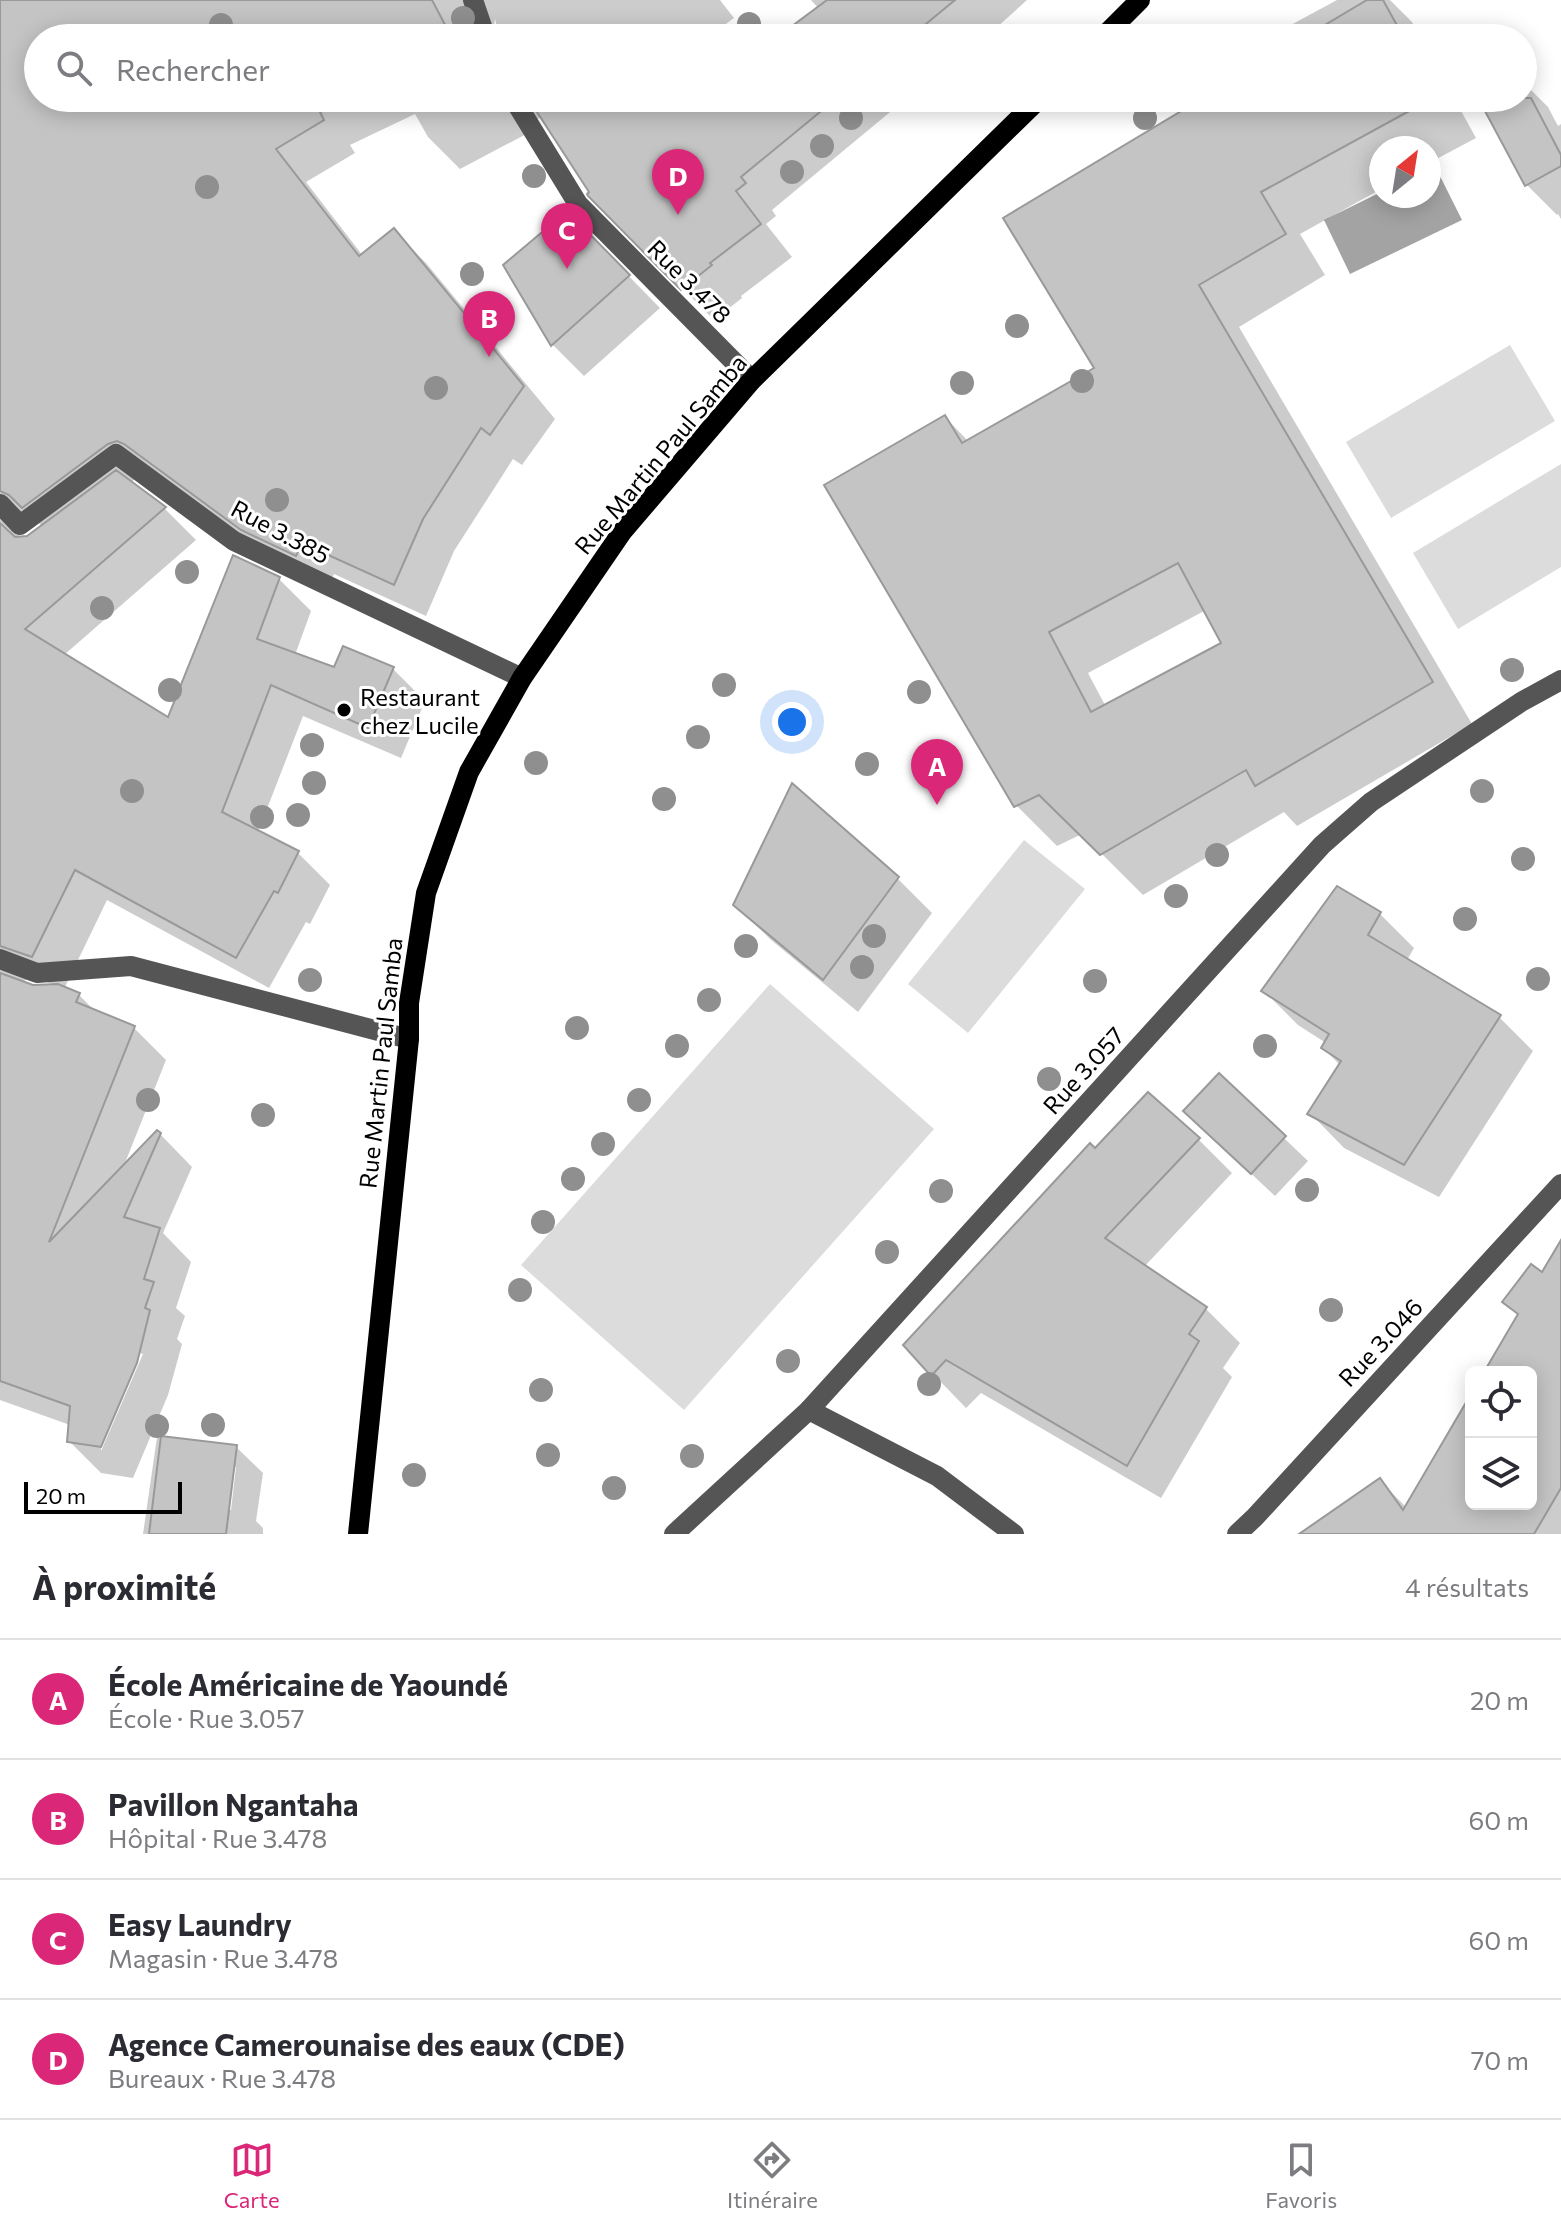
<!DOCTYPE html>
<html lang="fr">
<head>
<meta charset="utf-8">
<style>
	:root { --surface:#fff; --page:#f2f2f3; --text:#2b2b33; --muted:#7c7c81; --line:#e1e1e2; --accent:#db2777 }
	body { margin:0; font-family:Commissioner,sans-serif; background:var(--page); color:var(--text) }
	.controls { position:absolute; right:24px; bottom:24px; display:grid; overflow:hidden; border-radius:12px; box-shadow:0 4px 20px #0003 }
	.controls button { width:72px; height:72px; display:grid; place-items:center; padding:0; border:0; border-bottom:2px solid var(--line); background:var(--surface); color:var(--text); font:40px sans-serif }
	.compass { position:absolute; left:1369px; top:136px; width:72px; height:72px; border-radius:50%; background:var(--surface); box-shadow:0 4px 20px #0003; rotate:30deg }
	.scale { position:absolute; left:24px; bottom:20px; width:158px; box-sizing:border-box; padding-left:8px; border:4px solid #000; border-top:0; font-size:22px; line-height:28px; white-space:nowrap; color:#000; -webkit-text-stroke:6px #fff; paint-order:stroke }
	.you { position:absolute; left:792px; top:722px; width:28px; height:28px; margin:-20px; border:6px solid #fff; border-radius:50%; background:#1a73e8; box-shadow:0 0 0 12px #1a73e833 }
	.badge { display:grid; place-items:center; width:52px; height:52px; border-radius:50%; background:var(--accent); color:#fff; font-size:26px; font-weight:700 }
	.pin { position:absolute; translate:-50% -66px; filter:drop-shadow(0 2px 4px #0008) }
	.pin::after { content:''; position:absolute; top:42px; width:28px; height:24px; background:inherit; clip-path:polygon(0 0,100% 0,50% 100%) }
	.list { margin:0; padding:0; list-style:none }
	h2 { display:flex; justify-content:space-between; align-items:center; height:104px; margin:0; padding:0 32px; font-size:34px }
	h2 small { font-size:26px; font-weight:400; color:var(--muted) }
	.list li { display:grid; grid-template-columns:52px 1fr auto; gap:24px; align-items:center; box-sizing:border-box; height:120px; padding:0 32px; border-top:2px solid var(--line) }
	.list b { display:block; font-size:30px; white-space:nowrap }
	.list p { margin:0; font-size:26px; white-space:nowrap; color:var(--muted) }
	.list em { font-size:26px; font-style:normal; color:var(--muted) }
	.icon { flex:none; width:44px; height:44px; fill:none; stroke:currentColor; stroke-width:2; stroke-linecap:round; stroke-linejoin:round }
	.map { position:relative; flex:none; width:1561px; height:1534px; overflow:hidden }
	.search { position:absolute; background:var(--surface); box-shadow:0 4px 20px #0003; left:24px; right:24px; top:24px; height:88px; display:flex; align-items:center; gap:20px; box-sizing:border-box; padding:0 28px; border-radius:44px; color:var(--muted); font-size:30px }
	.sheet { height:584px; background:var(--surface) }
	nav { display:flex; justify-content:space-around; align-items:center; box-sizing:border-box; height:112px; border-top:2px solid var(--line); background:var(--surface); font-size:22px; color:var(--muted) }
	nav a { display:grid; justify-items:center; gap:4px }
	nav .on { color:var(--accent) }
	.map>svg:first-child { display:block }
	.green { fill:#dcdcdc }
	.water { fill:#a3a3a3 }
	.shadow { fill:#0003; fill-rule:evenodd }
	.building { fill:#c4c4c4; stroke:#999; stroke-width:2; fill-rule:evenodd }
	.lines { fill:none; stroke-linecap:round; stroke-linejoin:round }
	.minor { stroke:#555; stroke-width:20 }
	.major { stroke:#000; stroke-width:20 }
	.tree { fill:#8f8f8f }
	.poi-dot { fill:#000; stroke:#fff; stroke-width:3 }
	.labels { text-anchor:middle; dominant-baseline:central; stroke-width:6; stroke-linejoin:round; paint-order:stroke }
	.street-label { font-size:24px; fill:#000; stroke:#fff }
	.poi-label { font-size:24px; fill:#000; stroke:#fff; text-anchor:start }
</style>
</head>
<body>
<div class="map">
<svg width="1561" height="1534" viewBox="0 0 1561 1534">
	<rect width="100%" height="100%" fill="#fff"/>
	<!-- green -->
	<g class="green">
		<path d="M1510,345L1555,421L1391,518L1346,442Z"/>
		<path d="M1561,464V567L1458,629L1413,553Z"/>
		<path d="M1024,840L1085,889L968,1033L908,984Z"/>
		<path d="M770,984L934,1129L684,1410L521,1265Z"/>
	</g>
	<!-- water -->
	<path class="water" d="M1435,166L1462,220L1350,274L1324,220L1381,192V196H1429V169Z"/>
	<!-- shadow -->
	<g class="shadow">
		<path d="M17,0H720L734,18L707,38H500L495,19L492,38H38V98H907L772,210L776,216L766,224L792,257L741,296L742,298L714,320L590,195L591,193L544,118H539L533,125L532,131L460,169L428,137L415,114L350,145L355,153L306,182L363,256L394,231L426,263L555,419L522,465L513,459L454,551L426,616L334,574L328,587L141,475L130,483L165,509L196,540L64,655L169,720L279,579L311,611L295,655L335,669H393L425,701L401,758L303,716L258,832L298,853L330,885L310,924L306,922L269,988L107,900L64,989L79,995L96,1012L134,1028L166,1060L123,1168L160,1134L192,1167L163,1233L191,1262L176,1308L185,1316L177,1339L182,1344L168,1395L133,1478L101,1473L69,1441L70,1425L0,1400V11ZM39,523L43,527L20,540L19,534ZM32,977L58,986L33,987L20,983ZM139,1353L143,1354L101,1451V1441Z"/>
		<path d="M811,0H1027L985,38H780L819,9Z"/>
		<path d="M1337,0H1390L1412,22L1421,38H1267Z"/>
		<path d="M1523,82L1548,107L1558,126L1561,124V219L1558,214L1557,215L1527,185L1480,98H1523Z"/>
		<path d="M1207,98H1454L1476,138L1429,163V148H1381V189L1300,234L1325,275L1239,327L1472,724L1297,826L1284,812L1143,895L1082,834L1057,846L1016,805L945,417L969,442L1097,369ZM1206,610L1224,644L1106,707L1088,673Z"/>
		<path d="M567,213L660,308L584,376L552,344Z"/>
		<path d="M898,879L932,913L858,1012L770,939L736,905Z"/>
		<path d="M1380,914L1414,948L1407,960L1499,1017L1533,1051L1439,1197L1344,1148L1310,1113L1340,1065L1323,1048L1326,1043L1298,1025L1264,991Z"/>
		<path d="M1219,1076L1308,1161L1275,1196L1209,1134Z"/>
		<path d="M1198,1139L1232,1173L1144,1267L1206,1309L1240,1343L1223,1368L1232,1377L1161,1498L981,1393L966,1408L905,1345L1096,1150Z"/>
		<path d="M1561,1289V1534H1311L1380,1481L1407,1508L1471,1398V1504H1531V1372H1486L1519,1316L1505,1302Z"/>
		<path d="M157,1437L236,1447L263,1473L256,1521L263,1528V1534H143ZM232,1467H236L231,1510L227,1509Z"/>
	</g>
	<!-- building -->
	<g class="building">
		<path d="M0,0H432L452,38H38V98H350L320,112L324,120L276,149L359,256L394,228L524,386L490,435L481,428L423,519L394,585L302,543L296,556L241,530L124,444L117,441L108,444L22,508L9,495L0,491Z"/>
		<path d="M827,0H955L909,38H776Z"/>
		<path d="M1367,0H1383L1404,38H1303Z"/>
		<path d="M560,98H837L741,177L746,183L736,191L761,224L710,263L712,265L681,290L588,196L587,194L589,192L537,112Z"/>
		<path d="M1203,98H1433L1261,192L1286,234L1199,285L1433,682L1255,786L1246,770L1100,855L1039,795L1014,807L824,485L945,415L962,443L1094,368L1003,218ZM1178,563L1221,643L1091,712L1049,632Z"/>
		<path d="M1478,98H1531L1561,155V166L1525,186Z"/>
		<path d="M567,211L630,275L551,346L503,265Z"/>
		<path d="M116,470L166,507L25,629L168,717L233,555L280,577L257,639L334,667L343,646L394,667L368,728L271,685L222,812L299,851L278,893L274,891L236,958L75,870L32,957L0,946V523L15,537L27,536Z"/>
		<path d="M792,783L899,877L823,980L733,905Z"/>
		<path d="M1337,886L1381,912L1368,935L1501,1015L1404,1165L1307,1114L1341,1061L1321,1048L1329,1034L1261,991Z"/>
		<path d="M0,973L33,985L58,984L80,993L76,1002L135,1026L49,1242L157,1130L161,1133L124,1217L160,1228L144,1279L154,1282L145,1308L150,1310L137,1363L101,1447L67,1442L70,1406L0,1381Z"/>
		<path d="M1219,1073L1286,1136L1251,1174L1183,1111Z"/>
		<path d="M1148,1092L1200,1138L1105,1238L1207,1307L1189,1334L1199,1341L1127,1466L946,1360L931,1376L903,1345L1090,1143L1095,1148Z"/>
		<path d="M1561,1240V1488L1534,1534H1299L1380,1478L1403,1510L1471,1394V1504H1531V1372H1484L1518,1314L1502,1302L1531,1264L1542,1272Z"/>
		<path d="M161,1436L237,1445L226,1534H149Z"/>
	</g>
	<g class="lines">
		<!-- minor -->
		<g class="minor">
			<path d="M473,0L486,38"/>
			<path d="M513,98L578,204L752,380"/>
			<path d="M0,504L20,525L116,454L234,541L522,678"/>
			<path d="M0,959L37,973L131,966L409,1039"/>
			<path d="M809,1410L937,1476L1014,1534"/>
			<path d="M674,1534L809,1410L1322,845L1371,802L1521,702L1561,680"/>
			<path d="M1237,1534L1255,1517L1561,1184"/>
		</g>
		<!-- major -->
		<g class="major">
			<path d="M1102,38L1140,0"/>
			<path d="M358,1534L409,1039V1003L426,893L469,772L522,678L622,532L752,380L1040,98"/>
		</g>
	</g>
	<!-- trees -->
	<g class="tree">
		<circle cx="463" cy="18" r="12"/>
		<circle cx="749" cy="24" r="12"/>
		<circle cx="221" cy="25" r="12"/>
		<circle cx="851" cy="118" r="12"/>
		<circle cx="1145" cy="118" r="12"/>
		<circle cx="822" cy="146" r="12"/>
		<circle cx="792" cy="172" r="12"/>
		<circle cx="534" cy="176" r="12"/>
		<circle cx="207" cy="187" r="12"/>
		<circle cx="472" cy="274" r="12"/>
		<circle cx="1017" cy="326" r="12"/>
		<circle cx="1082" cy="381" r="12"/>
		<circle cx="962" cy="383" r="12"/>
		<circle cx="436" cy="388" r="12"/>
		<circle cx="277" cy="500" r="12"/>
		<circle cx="187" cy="572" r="12"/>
		<circle cx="102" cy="608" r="12"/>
		<circle cx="1512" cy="670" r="12"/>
		<circle cx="724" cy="685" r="12"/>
		<circle cx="170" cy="690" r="12"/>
		<circle cx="919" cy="692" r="12"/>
		<circle cx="698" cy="737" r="12"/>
		<circle cx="312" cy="745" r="12"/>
		<circle cx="536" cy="763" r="12"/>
		<circle cx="867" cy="764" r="12"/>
		<circle cx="314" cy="783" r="12"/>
		<circle cx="132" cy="791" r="12"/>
		<circle cx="1482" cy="791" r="12"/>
		<circle cx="664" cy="799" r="12"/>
		<circle cx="298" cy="815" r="12"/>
		<circle cx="262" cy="817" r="12"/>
		<circle cx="1217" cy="855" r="12"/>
		<circle cx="1523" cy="859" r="12"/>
		<circle cx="1176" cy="896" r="12"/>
		<circle cx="1465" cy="919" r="12"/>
		<circle cx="874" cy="936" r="12"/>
		<circle cx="746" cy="946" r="12"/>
		<circle cx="862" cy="967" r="12"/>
		<circle cx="1538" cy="979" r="12"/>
		<circle cx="310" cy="980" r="12"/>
		<circle cx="1095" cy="981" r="12"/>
		<circle cx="709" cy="1000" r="12"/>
		<circle cx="577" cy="1028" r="12"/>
		<circle cx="677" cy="1046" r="12"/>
		<circle cx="1265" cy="1046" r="12"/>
		<circle cx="1049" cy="1079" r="12"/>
		<circle cx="148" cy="1100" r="12"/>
		<circle cx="639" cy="1100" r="12"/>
		<circle cx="263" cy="1115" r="12"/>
		<circle cx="603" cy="1144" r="12"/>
		<circle cx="573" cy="1179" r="12"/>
		<circle cx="1307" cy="1190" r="12"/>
		<circle cx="941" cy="1191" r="12"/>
		<circle cx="543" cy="1222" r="12"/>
		<circle cx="887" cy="1252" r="12"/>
		<circle cx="520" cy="1290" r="12"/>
		<circle cx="1331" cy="1310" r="12"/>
		<circle cx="788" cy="1361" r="12"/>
		<circle cx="929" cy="1384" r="12"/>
		<circle cx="541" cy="1390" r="12"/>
		<circle cx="213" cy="1425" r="12"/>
		<circle cx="157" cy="1426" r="12"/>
		<circle cx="548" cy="1455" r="12"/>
		<circle cx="692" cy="1456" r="12"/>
		<circle cx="414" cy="1475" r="12"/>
		<circle cx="614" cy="1488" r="12"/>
	</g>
	<!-- markers -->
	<circle class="poi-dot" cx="344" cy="710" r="8"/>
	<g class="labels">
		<!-- street labels -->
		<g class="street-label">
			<text transform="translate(690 281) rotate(45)">Rue 3.478</text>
			<text transform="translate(660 454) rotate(-50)">Rue Martin Paul Samba</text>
			<text transform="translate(281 531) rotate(28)">Rue 3.385</text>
			<text transform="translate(380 1063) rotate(-84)">Rue Martin Paul Samba</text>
			<text transform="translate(1083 1070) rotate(-48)">Rue 3.057</text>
			<text transform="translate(1380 1342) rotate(-47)">Rue 3.046</text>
		</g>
		<!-- poi labels -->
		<g class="poi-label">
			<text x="360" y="696">Restaurant<tspan x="360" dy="28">chez Lucile</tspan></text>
		</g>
	</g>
</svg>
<div class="controls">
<button><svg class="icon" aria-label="locate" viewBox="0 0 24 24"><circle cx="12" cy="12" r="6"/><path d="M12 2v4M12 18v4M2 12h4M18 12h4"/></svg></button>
<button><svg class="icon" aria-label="layers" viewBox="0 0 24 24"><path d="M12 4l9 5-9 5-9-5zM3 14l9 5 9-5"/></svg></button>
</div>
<svg class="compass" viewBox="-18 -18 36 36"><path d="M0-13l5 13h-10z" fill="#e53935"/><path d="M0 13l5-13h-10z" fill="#7c7c81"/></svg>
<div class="scale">20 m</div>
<div class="you"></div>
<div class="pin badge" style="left:937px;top:805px">A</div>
<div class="pin badge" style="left:489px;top:357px">B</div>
<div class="pin badge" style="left:567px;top:269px">C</div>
<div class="pin badge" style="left:678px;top:215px">D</div>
<div class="search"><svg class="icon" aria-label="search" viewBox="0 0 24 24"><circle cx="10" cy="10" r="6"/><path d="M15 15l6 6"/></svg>Rechercher</div>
</div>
<section class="sheet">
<h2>À proximité<small>4 résultats</small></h2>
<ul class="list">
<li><span class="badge">A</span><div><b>École Américaine de Yaoundé</b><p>École · Rue 3.057</p></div><em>20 m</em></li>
<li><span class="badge">B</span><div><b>Pavillon Ngantaha</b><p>Hôpital · Rue 3.478</p></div><em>60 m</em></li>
<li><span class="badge">C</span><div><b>Easy Laundry</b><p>Magasin · Rue 3.478</p></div><em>60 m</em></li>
<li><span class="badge">D</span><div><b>Agence Camerounaise des eaux (CDE)</b><p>Bureaux · Rue 3.478</p></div><em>70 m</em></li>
</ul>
</section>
<nav>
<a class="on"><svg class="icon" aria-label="map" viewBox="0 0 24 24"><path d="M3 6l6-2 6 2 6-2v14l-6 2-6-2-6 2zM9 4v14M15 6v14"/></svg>Carte</a>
<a><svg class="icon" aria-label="directions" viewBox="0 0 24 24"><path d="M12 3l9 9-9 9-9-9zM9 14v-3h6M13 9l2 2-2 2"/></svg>Itinéraire</a>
<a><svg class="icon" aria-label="saved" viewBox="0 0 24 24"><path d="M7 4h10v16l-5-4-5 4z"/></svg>Favoris</a>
</nav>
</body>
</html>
